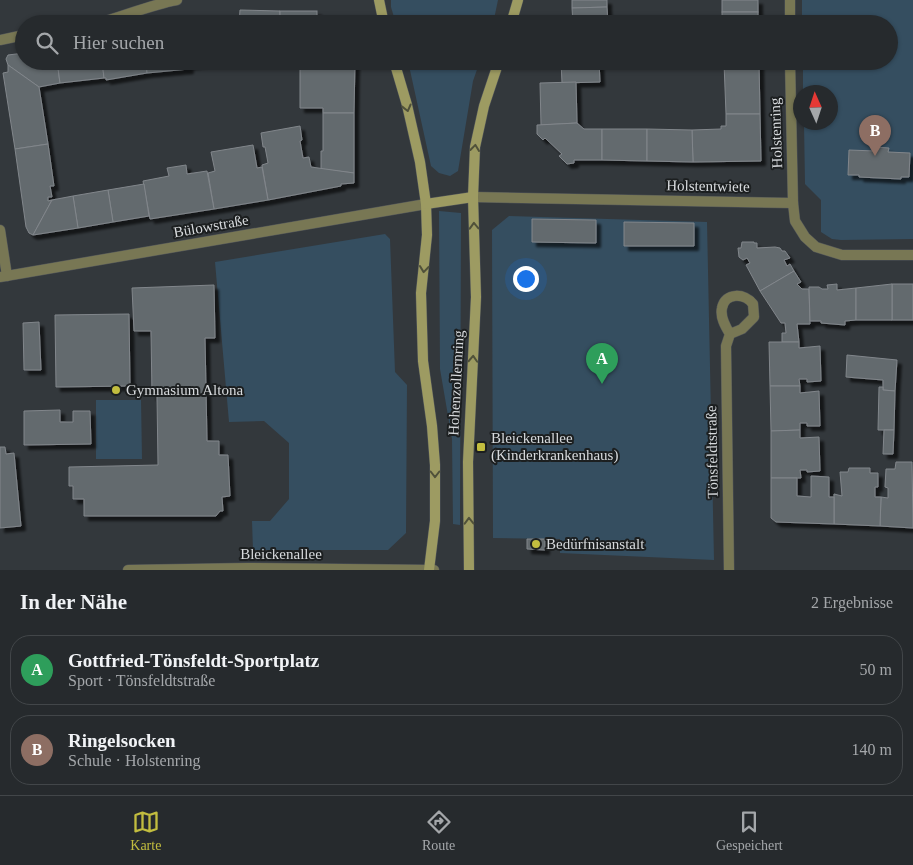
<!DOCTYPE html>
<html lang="de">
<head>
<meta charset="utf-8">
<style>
	:root { --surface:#262a2d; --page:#323639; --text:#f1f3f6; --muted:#a4a7aa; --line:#424649; --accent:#c2bd3f }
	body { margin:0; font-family:Georgia,serif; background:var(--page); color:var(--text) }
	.compass { position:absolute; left:793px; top:85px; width:45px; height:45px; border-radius:50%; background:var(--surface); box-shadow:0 1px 4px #0004; rotate:357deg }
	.you { position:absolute; left:525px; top:278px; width:18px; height:18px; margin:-12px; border:4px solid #fff; border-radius:50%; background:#1a73e8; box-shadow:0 0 0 8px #1a73e833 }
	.badge { display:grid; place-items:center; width:32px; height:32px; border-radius:50%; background:var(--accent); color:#fff; font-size:16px; font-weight:700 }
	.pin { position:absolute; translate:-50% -41px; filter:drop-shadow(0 1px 2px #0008) }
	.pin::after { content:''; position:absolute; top:26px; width:18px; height:15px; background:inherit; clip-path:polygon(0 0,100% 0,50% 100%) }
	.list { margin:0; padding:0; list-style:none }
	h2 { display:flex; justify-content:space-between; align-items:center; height:65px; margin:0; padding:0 20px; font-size:21px }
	h2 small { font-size:16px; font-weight:400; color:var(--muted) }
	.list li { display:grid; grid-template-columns:32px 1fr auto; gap:15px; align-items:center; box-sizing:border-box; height:70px; margin:0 10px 10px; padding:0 10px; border:1px solid var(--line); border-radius:20px }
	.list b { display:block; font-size:19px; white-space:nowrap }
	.list p { margin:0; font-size:16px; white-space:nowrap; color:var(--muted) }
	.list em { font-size:16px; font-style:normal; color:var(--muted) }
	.icon { flex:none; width:28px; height:28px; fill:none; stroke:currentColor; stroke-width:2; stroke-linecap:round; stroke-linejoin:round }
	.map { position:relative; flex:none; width:913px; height:570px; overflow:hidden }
	.search { position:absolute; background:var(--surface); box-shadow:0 1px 4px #0004; left:15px; right:15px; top:15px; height:55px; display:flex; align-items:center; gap:12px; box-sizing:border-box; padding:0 18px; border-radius:28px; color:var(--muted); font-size:19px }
	.sheet { height:225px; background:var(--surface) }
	nav { display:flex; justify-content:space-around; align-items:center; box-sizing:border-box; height:70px; border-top:1px solid var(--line); background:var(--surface); font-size:14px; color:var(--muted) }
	nav a { display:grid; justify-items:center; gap:2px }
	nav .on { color:var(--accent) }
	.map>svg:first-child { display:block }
	.green { fill:#354e60 }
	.building { fill:#646a6e; stroke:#81868b; filter:url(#shadow) }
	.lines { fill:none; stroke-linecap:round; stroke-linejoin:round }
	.street-casing { stroke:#515559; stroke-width:11 }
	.secondary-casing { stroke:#515559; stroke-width:11 }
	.street { stroke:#787754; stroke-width:10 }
	.secondary { stroke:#9d9b62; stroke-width:10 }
	.oneway { stroke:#50513a }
	.poi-dot { fill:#c2bd3f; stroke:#1c1f20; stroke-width:2 }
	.labels { text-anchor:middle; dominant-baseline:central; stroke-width:4; stroke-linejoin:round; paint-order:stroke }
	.street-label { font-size:15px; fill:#d7dadd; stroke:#1c1f20 }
	.poi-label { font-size:15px; fill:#d7dadd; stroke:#1c1f20; text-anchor:start }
</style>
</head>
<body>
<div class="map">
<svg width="913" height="570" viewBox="0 0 913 570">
	<defs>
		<filter id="shadow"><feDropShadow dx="4.5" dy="4.5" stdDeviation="1" flood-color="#0009"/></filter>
	</defs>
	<rect width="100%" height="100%" fill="#33383c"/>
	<!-- green -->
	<g class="green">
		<path d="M391,0H498L493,24H396L391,7Z"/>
		<path d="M802,0H913V239L841,240L832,239L821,232V200L805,184L804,123L830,122V92H803V61H889V24H802Z"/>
		<path d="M408,61H480L473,81L458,171L450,176L439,173L431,166Z"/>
		<path d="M439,211L461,213L460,525L453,524L452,439L440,369Z"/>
		<path d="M509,216L707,222L714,560L560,553V539L493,538L492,230Z"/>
		<path d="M385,234L390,239L395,372L407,385L406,533L388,550H253L252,521H270L289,499V443L264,421L229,422L215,262Z"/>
		<path d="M96,400H141L142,459H96Z"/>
	</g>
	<!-- building -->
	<g class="building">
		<path d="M572,0H607V7L572,8Z"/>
		<rect x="722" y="0" width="36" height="12"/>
		<path d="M607,7L608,24H573L572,8Z"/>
		<path d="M240,10L280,11V24H239Z"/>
		<rect x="280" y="11" width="37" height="13"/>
		<rect x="722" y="12" width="36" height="12"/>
		<path d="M24,53V61H57L60,83L39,87L8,65L6,59L8,55Z"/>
		<path d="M57,61H102L104,78L60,83Z"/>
		<path d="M102,61H146L147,73L106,80V78H104Z"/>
		<path d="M146,61H188L189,69L147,73Z"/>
		<path d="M188,61H217L189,65Z"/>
		<path d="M300,61H355L354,113H323V108H300Z"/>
		<path d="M561,61H599L600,82L562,83Z"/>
		<rect x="724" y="61" width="35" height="2"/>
		<path d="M724,63H759L760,114H726Z"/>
		<path d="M8,65L39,87L48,144L15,149L3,73L8,72Z"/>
		<path d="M576,82L577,123L541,125L540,83Z"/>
		<path d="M323,113H354V173L321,169V151H323Z"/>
		<path d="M726,114H760L761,161L693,162L692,130L721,129V126H726Z"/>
		<path d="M577,123L584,129H602V160H574V163L567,164L559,156L562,154L545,138L543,140L537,134V125Z"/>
		<path d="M300,126L302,140L300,141L303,158L309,157L311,167L354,173V183L341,184V186L268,200L262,165L268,163L265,147H263L261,133Z"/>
		<path d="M602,129H647V161L602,160Z"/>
		<path d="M647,129L692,130L693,162L647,161Z"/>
		<path d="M48,144L54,186H50L52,197H48V201L52,200L33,235L29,233L26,227L15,149Z"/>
		<path d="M253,145L257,168L262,167L268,200L214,209L208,173L215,171L211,152Z"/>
		<path d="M875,147L889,148L888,152L910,153L909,177H901V179L859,177V175H848L849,150L875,151Z"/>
		<path d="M186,165L187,174L207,171L214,209L150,219L143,181L169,176L167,168Z"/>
		<path d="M144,184L149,216L113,222L108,190Z"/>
		<path d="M108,190L113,222L78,228L73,196Z"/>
		<path d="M73,196L78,228L33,235L52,200Z"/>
		<path d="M532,219L596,220V243L532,242Z"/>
		<path d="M624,222L694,223V246H624Z"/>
		<path d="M742,242H754V243H757V248L775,247L780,248L782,251H785L790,258L784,260L787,266L790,264L794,271L760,291L746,265L750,263L747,258L743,260L739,257L738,248H741Z"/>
		<path d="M794,271L801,282L797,284L802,289H809L810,324H797L799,342H782V333H786L785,323H781L760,291Z"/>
		<path d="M837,284V290L856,288V320L845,321V325L821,323V321H810L809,287H819L822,289H828L827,285Z"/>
		<rect x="892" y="284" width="21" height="36"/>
		<path d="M892,284V320H856V288Z"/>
		<path d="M214,285L215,338H205L207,441H219V455H228L230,496L222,497L223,511H220L216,516H84V499H73V486H69V467L158,465L157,396H152L151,331H134L132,288Z"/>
		<path d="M129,314L130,386L56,387L55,315Z"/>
		<path d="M39,322L41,370H24L23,323Z"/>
		<path d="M769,342H799V348L820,346L821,381L807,382V379H799L800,386H770Z"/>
		<path d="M847,355L897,360L895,391L883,390V380L846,377Z"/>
		<path d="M770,386H800V393L819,391L820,426H807V423H800V430L771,431Z"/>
		<path d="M879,387H883V390L895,391L894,430H878Z"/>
		<path d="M60,410V422H73V411H90L91,444L24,445V411Z"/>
		<path d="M800,430V438L819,437L820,471L807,472V470H800L801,478H771V431Z"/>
		<path d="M884,430H894L893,454H883Z"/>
		<path d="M0,447H5L6,454L14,453L21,526L0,528Z"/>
		<path d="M896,462H912L913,528L880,526L881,497L888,498V488L885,487L886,469H895Z"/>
		<path d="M849,468H870V473H878V487H875V497H881L880,526L834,524V494L842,496L840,472H848Z"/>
		<path d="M811,476L829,477V497H834V524L776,522L771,518V478H797V496L811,497Z"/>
		<path d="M527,539H545V550L527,549Z"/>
	</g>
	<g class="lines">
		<!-- street casing -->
		<g class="street-casing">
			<g id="street">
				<path d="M95,24C123,17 149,5 177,0"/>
				<path d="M790,24V0"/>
				<path d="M0,40L24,35"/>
				<path d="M790,61L793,203L795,221L805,237L816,247L842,255H913"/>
				<path d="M473,197L793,203"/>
				<path d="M0,230L7,276"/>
				<path d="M0,277L426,204"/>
				<path d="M128,570L247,568L434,570"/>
				<path d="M729,570L726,346L730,334C725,326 720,317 722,308C725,292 745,293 753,304L754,317L742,329L730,334"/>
			</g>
		</g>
		<!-- secondary casing -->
		<g class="secondary-casing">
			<g id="secondary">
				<path d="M379,0L384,24"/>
				<path d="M511,24L518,0"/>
				<path d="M394,61L407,105L420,162L426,204L427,235L421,293L423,361L432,426L435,465V521L429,570"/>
				<path d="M426,204L473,197"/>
				<path d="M469,570L468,462L476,297L473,197L475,147L484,106L499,61"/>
			</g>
		</g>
		<!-- street -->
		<use href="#street" class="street"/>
		<!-- secondary -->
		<use href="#secondary" class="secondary"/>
	</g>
	<!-- one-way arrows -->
	<defs><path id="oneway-chevron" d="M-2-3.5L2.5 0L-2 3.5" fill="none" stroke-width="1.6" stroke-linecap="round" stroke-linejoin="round" transform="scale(1.25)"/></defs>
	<g class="oneway">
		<use href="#oneway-chevron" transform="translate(407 108) rotate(76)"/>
		<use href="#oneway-chevron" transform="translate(475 148) rotate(-83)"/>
		<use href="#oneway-chevron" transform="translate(474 226) rotate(-92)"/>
		<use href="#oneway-chevron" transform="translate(424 269) rotate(96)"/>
		<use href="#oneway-chevron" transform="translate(473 359) rotate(-87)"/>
		<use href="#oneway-chevron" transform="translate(435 474) rotate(90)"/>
		<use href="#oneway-chevron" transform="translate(469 521) rotate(-91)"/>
	</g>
	<!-- markers -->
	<g class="poi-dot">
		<circle cx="116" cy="390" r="5"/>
		<rect x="476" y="442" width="10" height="10" rx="2.5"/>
		<circle cx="536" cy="544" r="5"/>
	</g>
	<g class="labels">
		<!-- street labels -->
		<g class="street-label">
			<text transform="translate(776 133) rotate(-92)">Holstenring</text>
			<text transform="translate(708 186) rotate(1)">Holstentwiete</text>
			<text transform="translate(211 226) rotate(-10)">Bülowstraße</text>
			<text transform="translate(456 383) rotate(-87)">Hohenzollernring</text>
			<text transform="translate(712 452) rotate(-91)">Tönsfeldtstraße</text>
			<text x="281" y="554">Bleickenallee</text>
		</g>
		<!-- poi labels -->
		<g class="poi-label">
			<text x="126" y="390">Gymnasium Altona</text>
			<text x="491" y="438">Bleickenallee<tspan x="491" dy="17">(Kinderkrankenhaus)</tspan></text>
			<text x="546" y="544">Bedürfnisanstalt</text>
		</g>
	</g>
</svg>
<svg class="compass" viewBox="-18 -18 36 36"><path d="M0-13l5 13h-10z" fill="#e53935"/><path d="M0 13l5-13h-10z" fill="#a4a7aa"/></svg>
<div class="you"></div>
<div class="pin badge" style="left:602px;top:384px;background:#2e9e5b">A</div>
<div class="pin badge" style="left:875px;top:156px;background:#8d6e63">B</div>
<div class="search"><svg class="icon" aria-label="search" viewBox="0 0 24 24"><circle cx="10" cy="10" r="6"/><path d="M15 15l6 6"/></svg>Hier suchen</div>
</div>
<section class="sheet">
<h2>In der Nähe<small>2 Ergebnisse</small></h2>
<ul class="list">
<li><span class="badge" style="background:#2e9e5b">A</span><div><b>Gottfried-Tönsfeldt-Sportplatz</b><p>Sport · Tönsfeldtstraße</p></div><em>50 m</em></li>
<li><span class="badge" style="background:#8d6e63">B</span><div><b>Ringelsocken</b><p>Schule · Holstenring</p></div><em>140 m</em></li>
</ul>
</section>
<nav>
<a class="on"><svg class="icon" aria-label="map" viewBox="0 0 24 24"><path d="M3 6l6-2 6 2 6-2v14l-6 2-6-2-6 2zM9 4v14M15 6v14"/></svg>Karte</a>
<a><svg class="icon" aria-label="directions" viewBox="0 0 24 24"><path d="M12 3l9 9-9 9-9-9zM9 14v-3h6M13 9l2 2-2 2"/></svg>Route</a>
<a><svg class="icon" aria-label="saved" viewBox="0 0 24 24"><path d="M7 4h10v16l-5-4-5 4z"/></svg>Gespeichert</a>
</nav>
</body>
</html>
